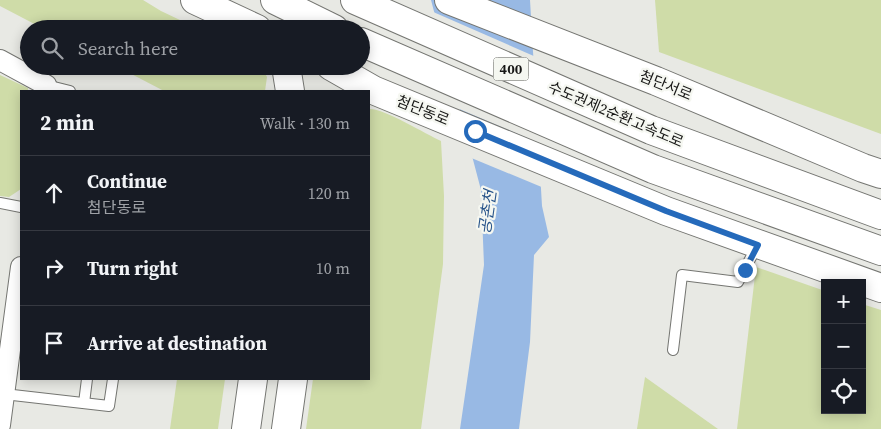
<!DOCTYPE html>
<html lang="en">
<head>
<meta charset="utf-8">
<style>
	:root { --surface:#171b24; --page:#242831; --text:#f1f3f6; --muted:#9ea1a6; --line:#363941 }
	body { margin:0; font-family:"Source Serif 4","Noto Sans KR",serif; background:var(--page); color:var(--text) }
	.controls { position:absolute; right:15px; bottom:15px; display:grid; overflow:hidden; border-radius:0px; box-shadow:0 2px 12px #0003 }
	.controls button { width:45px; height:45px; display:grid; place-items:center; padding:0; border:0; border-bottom:1px solid var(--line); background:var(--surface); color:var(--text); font:25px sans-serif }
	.stop { position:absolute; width:15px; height:15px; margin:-11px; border:4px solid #256abb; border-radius:50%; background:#fff }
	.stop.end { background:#256abb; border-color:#fff; box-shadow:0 1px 5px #0008 }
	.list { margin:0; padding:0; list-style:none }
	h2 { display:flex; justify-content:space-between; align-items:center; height:65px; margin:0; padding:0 20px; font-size:21px }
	h2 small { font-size:16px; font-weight:400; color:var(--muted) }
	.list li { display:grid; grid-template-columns:32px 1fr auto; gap:15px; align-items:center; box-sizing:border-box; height:75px; padding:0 20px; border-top:1px solid var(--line) }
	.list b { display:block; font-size:19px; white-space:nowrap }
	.list p { margin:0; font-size:16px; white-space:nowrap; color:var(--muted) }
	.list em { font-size:16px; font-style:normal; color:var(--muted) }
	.icon { flex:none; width:28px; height:28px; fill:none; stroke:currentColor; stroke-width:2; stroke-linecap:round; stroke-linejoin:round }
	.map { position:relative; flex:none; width:881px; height:429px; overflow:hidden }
	.search { position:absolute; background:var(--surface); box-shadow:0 2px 12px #0003; left:20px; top:20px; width:350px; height:55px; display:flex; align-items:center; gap:12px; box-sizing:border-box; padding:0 18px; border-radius:28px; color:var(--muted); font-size:19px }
	.panel { position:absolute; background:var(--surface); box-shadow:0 2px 12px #0003; left:20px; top:90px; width:350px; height:290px; border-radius:0px }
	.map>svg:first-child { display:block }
	.green { fill:#cfdca8 }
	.water { fill:#98b9e4 }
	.pier { fill:#e8e9e4 }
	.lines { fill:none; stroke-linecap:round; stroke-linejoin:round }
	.service-casing { stroke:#757672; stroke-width:12 }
	.minor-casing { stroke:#757672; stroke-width:22 }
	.secondary-casing { stroke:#757672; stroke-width:30 }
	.motorway-casing { stroke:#757672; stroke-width:30 }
	.service { stroke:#fff; stroke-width:10 }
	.minor { stroke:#fff; stroke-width:20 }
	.secondary { stroke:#fff; stroke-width:28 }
	.motorway { stroke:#fff; stroke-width:28 }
	.route { stroke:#256abb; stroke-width:6 }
	.labels { text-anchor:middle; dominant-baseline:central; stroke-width:4.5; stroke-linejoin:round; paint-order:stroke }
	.shield { fill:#f5f7f1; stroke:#5a5a58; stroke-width:1 }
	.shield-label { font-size:14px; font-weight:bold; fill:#171716 }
	.street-label { font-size:15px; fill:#171716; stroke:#f5f7f1 }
	.water-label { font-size:16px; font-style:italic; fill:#29558b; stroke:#f5f7f1 }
</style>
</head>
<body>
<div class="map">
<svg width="881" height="429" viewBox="0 0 881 429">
	<rect width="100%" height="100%" fill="#e8e9e4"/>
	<!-- green -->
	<g class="green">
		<path d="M0,0H143L161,11L199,29H44L0,6Z"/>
		<path d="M655,0H881V134L659,52Z"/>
		<path d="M116,66H261L267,77L265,91H164Z"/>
		<path d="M0,75L28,88V91H21V189L9,197L0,196Z"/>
		<path d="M369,109C383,108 426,134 441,141L444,196L443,264L421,429H306L313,379H369Z"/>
		<path d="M756,267L825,291V410H862V304L881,310V429H737Z"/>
		<path d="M645,377L718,429H637Z"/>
		<path d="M177,379H225L218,429H170Z"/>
	</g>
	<!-- water -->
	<path class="water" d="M431,0H530L542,206L549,237L534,255L530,342L519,429H460L484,265L481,190Z"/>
	<!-- pier -->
	<g class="pier">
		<path d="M431,11L536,57L541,144L457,108Z"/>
		<path d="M457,111L541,147L544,188L469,157Z"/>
	</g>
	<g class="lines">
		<!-- service casing -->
		<g class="service-casing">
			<g id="service">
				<path d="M46,85L70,91"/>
				<path d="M0,203L21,207"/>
				<path d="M673,350L682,275L738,282L757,246"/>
				<path d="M4,394L109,406L113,379"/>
				<path d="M84,403L87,379"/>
			</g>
		</g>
		<!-- minor casing -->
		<g class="minor-casing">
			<g id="minor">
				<path d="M0,60L46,85L45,91"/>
				<path d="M0,425L21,267"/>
			</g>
		</g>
		<!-- secondary casing -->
		<g class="secondary-casing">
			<g id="secondary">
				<path d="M195,0L257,29"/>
				<path d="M449,0L656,81L863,168L881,174"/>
				<path d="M286,66L290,91"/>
				<path d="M331,66L373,90L666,211L881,288"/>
				<path d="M246,429L253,379"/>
				<path d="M286,429L293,379"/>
			</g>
		</g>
		<!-- motorway casing -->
		<g class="motorway-casing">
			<g id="motorway">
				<path d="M275,0L334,29"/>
				<path d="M355,0L651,130L881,215"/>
				<path d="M361,42L653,169L881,251"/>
			</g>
		</g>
		<!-- service -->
		<use href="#service" class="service"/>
		<!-- minor -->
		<use href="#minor" class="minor"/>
		<!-- secondary -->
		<use href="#secondary" class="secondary"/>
		<!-- motorway -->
		<use href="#motorway" class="motorway"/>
	</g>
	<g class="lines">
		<!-- route -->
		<path class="route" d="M475,131L666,211L758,245L745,270"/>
	</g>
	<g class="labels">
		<!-- shield labels -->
		<rect class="shield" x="493.5" y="57.5" width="35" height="23" rx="4"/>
		<g class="shield-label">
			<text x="511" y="69">400</text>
		</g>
		<!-- street labels -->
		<g class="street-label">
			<text transform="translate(666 85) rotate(22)">첨단서로</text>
			<text transform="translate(423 110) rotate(22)">첨단동로</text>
			<text transform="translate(616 114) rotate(23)">수도권제2순환고속도로</text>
		</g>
		<!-- water labels -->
		<g class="water-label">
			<text transform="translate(487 212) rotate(-82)">공촌천</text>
		</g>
	</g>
</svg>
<div class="controls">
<button>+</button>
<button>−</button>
<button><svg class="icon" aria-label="locate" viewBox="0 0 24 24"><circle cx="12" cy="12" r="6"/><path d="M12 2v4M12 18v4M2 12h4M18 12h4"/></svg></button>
</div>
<div class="stop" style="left:475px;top:131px"></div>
<div class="stop end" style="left:745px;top:270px"></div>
<div class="search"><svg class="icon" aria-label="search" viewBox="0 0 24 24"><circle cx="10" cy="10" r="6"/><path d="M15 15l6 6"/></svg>Search here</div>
<section class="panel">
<h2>2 min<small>Walk · 130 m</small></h2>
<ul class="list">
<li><svg class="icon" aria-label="ahead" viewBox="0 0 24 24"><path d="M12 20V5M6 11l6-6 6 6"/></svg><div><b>Continue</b><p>첨단동로</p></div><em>120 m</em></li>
<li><svg class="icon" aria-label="right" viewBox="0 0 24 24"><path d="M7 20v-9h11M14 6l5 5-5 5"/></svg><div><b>Turn right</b></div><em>10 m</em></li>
<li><svg class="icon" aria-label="arrive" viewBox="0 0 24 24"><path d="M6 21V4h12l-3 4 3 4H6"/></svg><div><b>Arrive at destination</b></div></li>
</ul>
</section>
</div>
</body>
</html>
